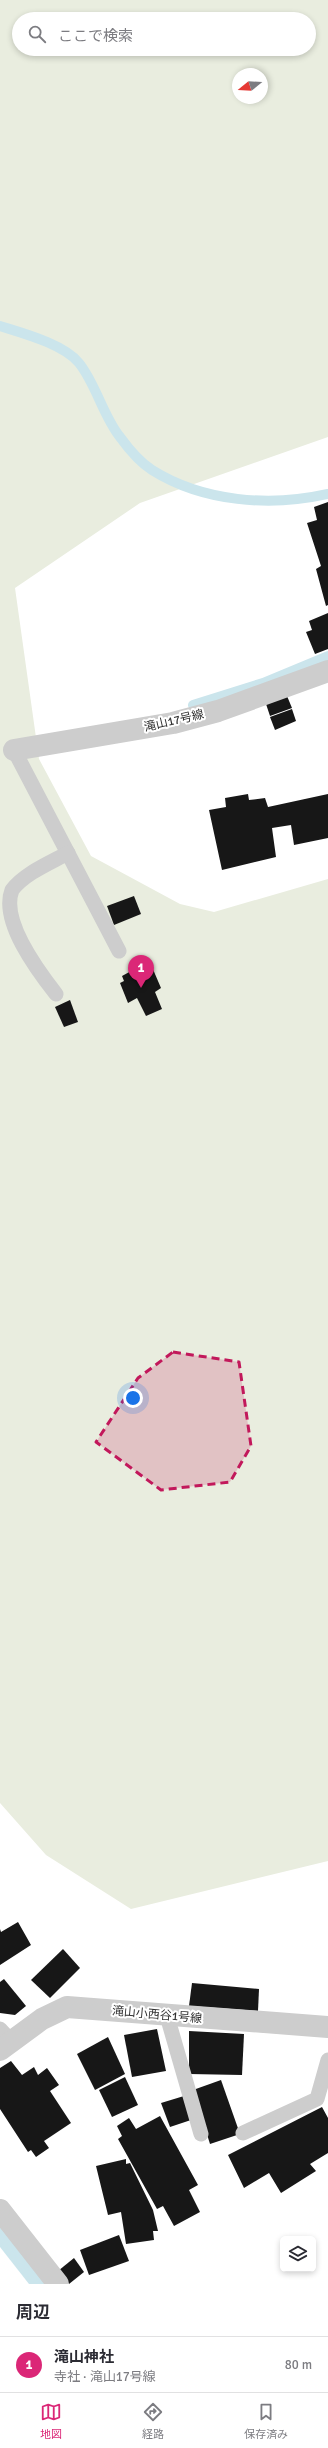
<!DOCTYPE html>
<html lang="ja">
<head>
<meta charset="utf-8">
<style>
	:root { --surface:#fff; --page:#f7f7f7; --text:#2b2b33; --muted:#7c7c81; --line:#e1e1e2; --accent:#db2777 }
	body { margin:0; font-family:Signika,"Noto Sans JP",sans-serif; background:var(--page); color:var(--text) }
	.controls { position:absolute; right:12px; bottom:12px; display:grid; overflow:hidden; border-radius:6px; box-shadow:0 2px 6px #0003 }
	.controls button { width:36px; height:36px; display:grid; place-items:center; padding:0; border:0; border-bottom:1px solid var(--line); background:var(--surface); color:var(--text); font:20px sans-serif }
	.compass { position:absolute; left:232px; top:68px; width:36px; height:36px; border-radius:50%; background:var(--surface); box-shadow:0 2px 6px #0003; rotate:252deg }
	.you { position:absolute; left:133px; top:1398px; width:14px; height:14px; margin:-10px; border:3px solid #fff; border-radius:50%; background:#1a73e8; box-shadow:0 0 0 6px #1a73e833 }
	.badge { display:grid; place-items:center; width:26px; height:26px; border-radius:50%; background:var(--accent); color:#fff; font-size:13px; font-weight:700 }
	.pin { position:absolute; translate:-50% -33px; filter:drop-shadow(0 1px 2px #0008) }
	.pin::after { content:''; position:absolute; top:21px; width:14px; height:12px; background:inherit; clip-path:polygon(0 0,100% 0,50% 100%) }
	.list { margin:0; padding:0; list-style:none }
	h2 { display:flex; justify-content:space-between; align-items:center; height:52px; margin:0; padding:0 16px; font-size:17px }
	h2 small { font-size:13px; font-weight:400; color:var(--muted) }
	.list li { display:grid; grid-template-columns:26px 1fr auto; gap:12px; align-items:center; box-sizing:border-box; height:56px; padding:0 16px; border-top:1px solid var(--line) }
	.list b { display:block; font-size:15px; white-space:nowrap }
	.list p { margin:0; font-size:13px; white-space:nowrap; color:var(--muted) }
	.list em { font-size:13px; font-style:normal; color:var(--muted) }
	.icon { flex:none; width:22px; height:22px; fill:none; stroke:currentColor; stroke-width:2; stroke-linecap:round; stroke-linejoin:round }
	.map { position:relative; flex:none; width:328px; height:2284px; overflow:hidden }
	.search { position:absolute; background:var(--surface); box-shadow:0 2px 6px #0003; left:12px; right:12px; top:12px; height:44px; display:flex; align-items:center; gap:10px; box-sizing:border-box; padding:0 14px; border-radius:22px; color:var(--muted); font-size:15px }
	.sheet { height:108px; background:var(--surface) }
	nav { display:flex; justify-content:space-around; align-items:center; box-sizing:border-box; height:56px; border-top:1px solid var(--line); background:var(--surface); font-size:11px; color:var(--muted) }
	nav a { display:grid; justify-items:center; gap:2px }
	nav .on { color:var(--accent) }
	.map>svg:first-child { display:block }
	.green { fill:#e9eddf; fill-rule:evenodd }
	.water { fill:#cbe5ec }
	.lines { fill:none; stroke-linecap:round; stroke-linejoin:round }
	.stream { stroke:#cbe5ec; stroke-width:10 }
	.building { fill:#171717 }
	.service { stroke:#cdcdcd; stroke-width:15 }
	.minor { stroke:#cdcdcd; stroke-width:22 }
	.marked { fill:#c2185b; fill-opacity:0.2; stroke:#c2185b; stroke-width:3; stroke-dasharray:8 5; stroke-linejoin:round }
	.labels { text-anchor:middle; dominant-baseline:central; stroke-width:4; stroke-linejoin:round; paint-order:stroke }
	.street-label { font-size:12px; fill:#303030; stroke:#fff }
</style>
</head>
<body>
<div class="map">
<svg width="328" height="2284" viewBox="0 0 328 2284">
	<rect width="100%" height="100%" fill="#fff"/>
	<!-- green -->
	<path class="green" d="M0,0H328V437L140,503L15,588L39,759L91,856L180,904L214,912L328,879V1861L131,1909L46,1855L0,1803ZM19,19H309V49H19ZM238,74H262V98H238Z"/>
	<!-- water -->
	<path class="water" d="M0,2217L53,2284H29L0,2247Z"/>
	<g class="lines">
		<!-- stream -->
		<g class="stream">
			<path d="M0,326C22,333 64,344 79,363C96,384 103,416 120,437C128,448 141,463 152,470C203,502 270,507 328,494"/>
			<path d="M193,705L263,683L328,656"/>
		</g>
	</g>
	<!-- building -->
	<g class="building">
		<path d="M328,502V605L326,606L316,569L321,566L307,523L317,520L314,507Z"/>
		<path d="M328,613V649L315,654L306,632L312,630L309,621Z"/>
		<path d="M287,696L292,708L270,716L266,704Z"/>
		<path d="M292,709L296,721L275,730L270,717Z"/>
		<path d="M248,794L249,800L265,798L268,807L328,794V838L294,845L291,825L272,828L276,857L222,870L209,810L226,807L225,798Z"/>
		<path d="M134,896L141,914L114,925L107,906Z"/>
		<path d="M144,964L147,970L152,967L161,988L155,992L162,1009L146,1016L137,998L128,1003L120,983L124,981L122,976Z"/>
		<path d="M70,1000L78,1022L64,1027L55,1007Z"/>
		<path d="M18,1922L31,1945L0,1965V1929L1,1932Z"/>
		<path d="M63,1949L80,1968L50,1998L31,1980Z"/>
		<path d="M4,1979L26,2006L15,2015L0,2013V1982Z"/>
		<path d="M192,1983L259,1989L258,2011L189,2006Z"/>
		<path d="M157,2029L166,2071L132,2077L124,2035Z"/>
		<path d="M189,2031L244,2034L242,2075L189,2074Z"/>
		<path d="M108,2037L125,2074L95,2090L77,2054Z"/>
		<path d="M11,2061L22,2075L34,2067L38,2075L47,2068L59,2085L50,2091L71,2123L44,2141L49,2148L36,2157L31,2150L28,2152L0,2109V2068Z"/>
		<path d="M125,2077L138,2105L112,2117L99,2090Z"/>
		<path d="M221,2080L240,2134L210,2144L193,2090Z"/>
		<path d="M184,2096L191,2120L170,2127L161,2103Z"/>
		<path d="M322,2107L328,2118V2153L310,2164L316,2171L281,2193L269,2173L244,2188L228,2155Z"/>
		<path d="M160,2116L198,2185L189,2190L200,2212L174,2226L163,2206L157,2209L118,2139L122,2136L117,2126L129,2118L136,2129Z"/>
		<path d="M126,2159V2164L130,2163L153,2210L158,2231H153L154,2240L126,2244L121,2212L108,2215L96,2166Z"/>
		<path d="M119,2235L129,2261L89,2275L80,2250Z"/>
		<path d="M74,2258L84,2272L69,2284L58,2271Z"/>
	</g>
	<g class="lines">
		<!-- service -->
		<g class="service">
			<path d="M14,750L119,951"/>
			<path d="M56,994C38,971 0,921 12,890C25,873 50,863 68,853"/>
			<path d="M167,2016L201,2134"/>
			<path d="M0,2029L12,2042"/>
			<path d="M243,2133L317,2099L328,2060"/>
		</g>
		<!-- minor -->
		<g class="minor">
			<path d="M14,750L173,723L218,711L328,671"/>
			<path d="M0,2050L42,2019L67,2007L328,2027"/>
			<path d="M0,2210L58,2284"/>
		</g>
	</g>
	<!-- marked area -->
	<path class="marked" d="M173,1352L239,1362L251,1446L230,1482L161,1490L96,1442L138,1378Z"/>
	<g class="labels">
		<!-- street labels -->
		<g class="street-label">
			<text transform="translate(174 721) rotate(-13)">滝山17号線</text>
			<text transform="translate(157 2015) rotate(5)">滝山小西谷1号線</text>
		</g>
	</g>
</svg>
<div class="controls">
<button><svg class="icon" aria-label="layers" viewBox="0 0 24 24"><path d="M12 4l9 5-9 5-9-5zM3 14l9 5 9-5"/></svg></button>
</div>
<svg class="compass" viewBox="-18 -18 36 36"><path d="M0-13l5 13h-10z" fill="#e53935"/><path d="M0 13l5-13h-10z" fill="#7c7c81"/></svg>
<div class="you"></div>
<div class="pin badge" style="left:141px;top:988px">1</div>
<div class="search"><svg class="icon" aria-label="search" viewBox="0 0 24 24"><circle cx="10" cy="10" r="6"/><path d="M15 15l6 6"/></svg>ここで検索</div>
</div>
<section class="sheet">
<h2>周辺<small></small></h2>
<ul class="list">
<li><span class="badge">1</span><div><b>滝山神社</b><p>寺社 · 滝山17号線</p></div><em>80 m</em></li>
</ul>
</section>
<nav>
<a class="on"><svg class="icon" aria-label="map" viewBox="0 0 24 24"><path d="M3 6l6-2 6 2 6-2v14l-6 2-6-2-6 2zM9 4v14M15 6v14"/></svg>地図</a>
<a><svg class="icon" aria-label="directions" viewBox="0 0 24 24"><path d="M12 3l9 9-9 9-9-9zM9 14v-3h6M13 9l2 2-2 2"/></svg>経路</a>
<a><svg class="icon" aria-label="saved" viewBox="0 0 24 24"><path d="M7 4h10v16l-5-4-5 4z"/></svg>保存済み</a>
</nav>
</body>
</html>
